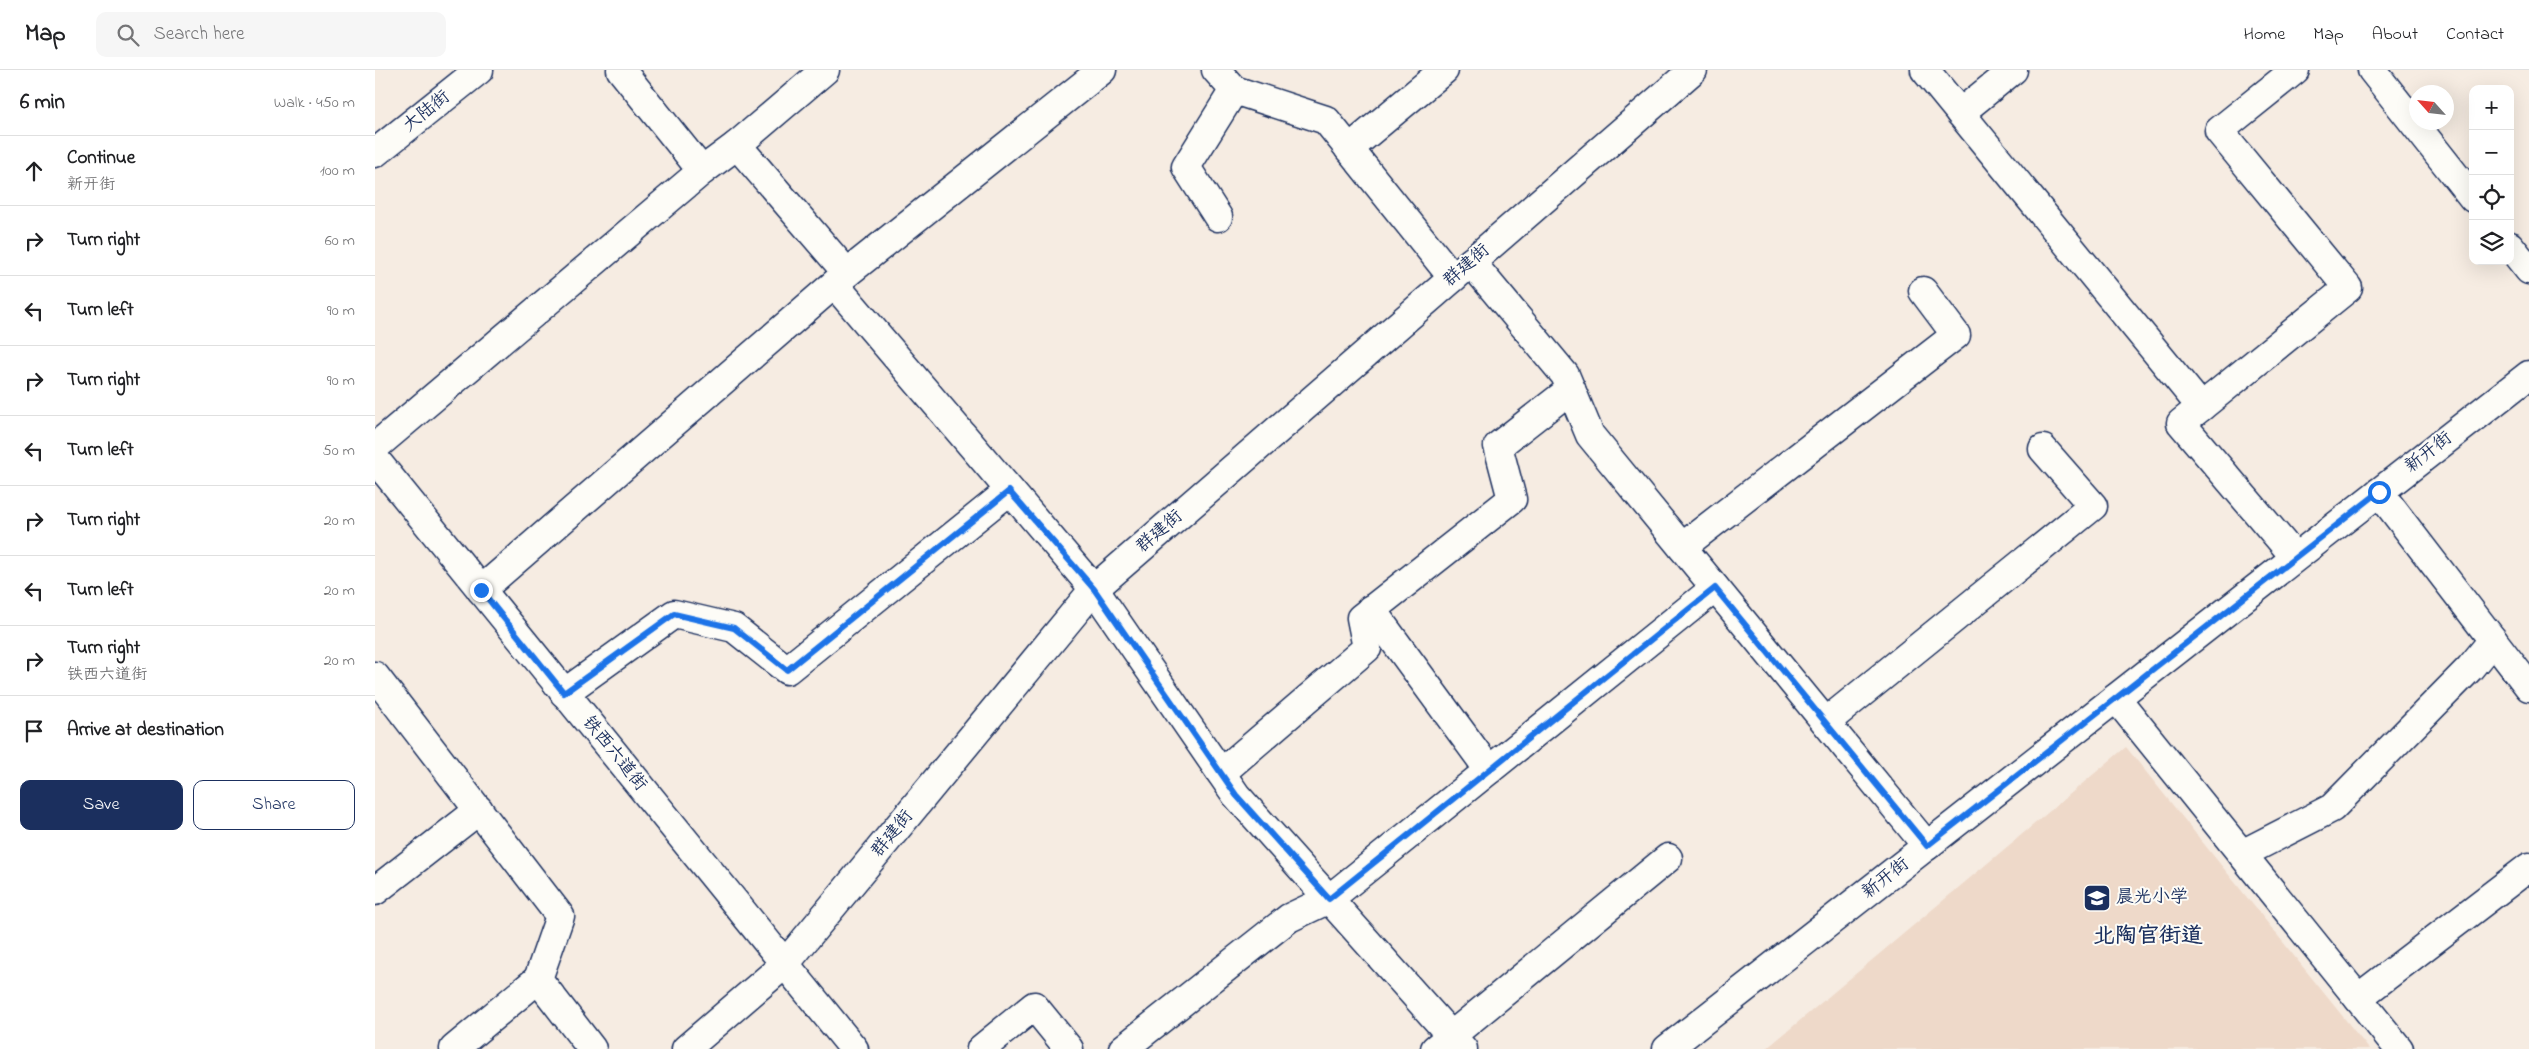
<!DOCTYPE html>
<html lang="en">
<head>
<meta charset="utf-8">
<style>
	:root { --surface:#fff; --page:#f6f6f6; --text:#202124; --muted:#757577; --line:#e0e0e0; --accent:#1b2f5e }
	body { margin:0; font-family:"Indie Flower","LXGW WenKai TC",sans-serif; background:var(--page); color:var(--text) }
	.controls { position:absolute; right:15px; top:15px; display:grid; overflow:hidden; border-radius:10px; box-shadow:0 5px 20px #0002 }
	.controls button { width:45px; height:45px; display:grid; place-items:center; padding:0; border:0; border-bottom:1px solid var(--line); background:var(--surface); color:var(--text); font:25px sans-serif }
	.compass { position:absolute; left:2034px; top:15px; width:45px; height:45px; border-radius:50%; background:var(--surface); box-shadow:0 5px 20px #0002; rotate:297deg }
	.stop { position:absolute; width:15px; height:15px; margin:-11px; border:4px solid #1a73e8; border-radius:50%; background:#fff }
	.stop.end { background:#1a73e8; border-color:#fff; box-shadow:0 1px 5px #0008 }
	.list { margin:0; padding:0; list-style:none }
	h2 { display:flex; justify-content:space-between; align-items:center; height:65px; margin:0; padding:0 20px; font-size:21px }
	h2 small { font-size:16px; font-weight:400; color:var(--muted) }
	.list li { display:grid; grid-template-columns:32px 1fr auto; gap:15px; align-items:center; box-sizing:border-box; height:70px; padding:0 20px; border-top:1px solid var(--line) }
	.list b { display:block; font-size:19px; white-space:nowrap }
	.list p { margin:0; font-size:16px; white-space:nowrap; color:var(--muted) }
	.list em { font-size:16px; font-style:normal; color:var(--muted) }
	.actions { display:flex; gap:10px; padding:15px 20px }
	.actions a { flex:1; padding:11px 0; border:1px solid var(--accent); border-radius:10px; text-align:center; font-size:18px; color:var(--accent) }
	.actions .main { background:var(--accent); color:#fff }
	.icon { flex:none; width:28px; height:28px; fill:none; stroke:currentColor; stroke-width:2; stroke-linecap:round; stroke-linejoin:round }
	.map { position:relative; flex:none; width:2154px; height:979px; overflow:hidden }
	header { display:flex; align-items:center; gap:30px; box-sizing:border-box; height:70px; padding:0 25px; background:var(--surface); border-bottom:1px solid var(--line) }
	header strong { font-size:24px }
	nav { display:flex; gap:28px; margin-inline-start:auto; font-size:18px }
	.search { width:350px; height:45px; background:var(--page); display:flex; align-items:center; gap:12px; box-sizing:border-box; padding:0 18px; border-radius:10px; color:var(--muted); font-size:19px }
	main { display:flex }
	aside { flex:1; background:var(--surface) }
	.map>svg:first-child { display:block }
	.built { fill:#eed9c9 }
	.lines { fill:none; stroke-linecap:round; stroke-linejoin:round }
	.minor-casing { stroke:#1b2f5e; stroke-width:31 }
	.major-casing { stroke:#1b2f5e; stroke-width:31 }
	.minor { stroke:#fdfcf7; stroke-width:28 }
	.major { stroke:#fdfcf7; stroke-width:28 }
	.route { stroke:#1a73e8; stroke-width:6 }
	.labels { text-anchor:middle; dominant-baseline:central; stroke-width:4; stroke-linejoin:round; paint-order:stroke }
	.street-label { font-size:18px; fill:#1b2f5e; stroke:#fdfcf7 }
	.poi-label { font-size:18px; fill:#1b2f5e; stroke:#fdfcf7; text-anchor:start }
	.district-label { font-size:22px; font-weight:bold; fill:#1b2f5e; stroke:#fdfcf7 }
</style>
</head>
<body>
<header>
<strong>Map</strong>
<div class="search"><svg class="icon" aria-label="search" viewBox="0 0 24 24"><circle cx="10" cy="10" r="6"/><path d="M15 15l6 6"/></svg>Search here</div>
<nav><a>Home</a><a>Map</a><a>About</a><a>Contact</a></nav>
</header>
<main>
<aside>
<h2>6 min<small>Walk · 450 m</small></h2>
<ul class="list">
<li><svg class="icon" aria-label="ahead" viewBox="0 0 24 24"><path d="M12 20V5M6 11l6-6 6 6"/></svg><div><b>Continue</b><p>新开街</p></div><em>100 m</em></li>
<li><svg class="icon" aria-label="right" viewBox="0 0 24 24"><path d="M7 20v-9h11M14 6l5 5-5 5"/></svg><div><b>Turn right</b></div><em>60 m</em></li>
<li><svg class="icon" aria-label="left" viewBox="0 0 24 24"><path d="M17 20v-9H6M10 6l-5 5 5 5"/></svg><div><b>Turn left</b></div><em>90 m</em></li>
<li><svg class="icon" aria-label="right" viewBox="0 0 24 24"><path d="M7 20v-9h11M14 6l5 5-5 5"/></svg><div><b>Turn right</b></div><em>90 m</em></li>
<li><svg class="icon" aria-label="left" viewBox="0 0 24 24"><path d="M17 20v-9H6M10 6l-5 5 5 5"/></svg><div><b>Turn left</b></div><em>50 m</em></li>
<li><svg class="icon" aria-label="right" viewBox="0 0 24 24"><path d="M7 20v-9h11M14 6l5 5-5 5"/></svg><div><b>Turn right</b></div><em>20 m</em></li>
<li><svg class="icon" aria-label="left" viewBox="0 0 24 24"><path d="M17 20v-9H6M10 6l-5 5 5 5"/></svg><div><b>Turn left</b></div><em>20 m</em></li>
<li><svg class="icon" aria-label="right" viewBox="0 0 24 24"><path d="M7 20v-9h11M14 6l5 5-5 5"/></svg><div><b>Turn right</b><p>铁西六道街</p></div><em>20 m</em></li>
<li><svg class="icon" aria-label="arrive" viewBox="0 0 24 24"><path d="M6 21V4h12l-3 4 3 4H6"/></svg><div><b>Arrive at destination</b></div></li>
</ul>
<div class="actions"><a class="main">Save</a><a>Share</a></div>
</aside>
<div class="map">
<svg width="2154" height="979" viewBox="0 0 2154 979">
	<rect width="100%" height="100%" fill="#f6ece2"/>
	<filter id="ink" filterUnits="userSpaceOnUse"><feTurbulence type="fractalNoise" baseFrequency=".02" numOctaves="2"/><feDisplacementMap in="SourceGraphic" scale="10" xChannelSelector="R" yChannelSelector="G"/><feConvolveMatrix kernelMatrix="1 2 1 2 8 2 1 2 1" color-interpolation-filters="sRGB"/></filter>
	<g filter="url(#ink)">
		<!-- built -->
		<path class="built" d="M1751,677L1994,979H1391Z"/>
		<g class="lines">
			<!-- minor casing -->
			<g class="minor-casing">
				<g id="minor">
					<path d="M246,0L327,101L362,75L472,203"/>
					<path d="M841,0L859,20L951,50L1078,208"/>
					<path d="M1550,0L1826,337L1806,353L1920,487"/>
					<path d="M1585,43L1638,0"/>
					<path d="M362,75L450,0"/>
					<path d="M974,79L1069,0"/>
					<path d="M0,83L104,0"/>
					<path d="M843,147L811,97L859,20"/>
					<path d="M1096,192L1190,305L1215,365L1552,776"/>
					<path d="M460,215L719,519L861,725L1088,979"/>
					<path d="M1826,337L1973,218L1844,61L1920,0"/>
					<path d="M0,377L327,101"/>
					<path d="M2004,422L2154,617"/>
					<path d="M1307,477L1581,265L1548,221"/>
					<path d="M106,520L472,203L727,0"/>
					<path d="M996,539L1114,700"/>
					<path d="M0,606L185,846L163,909L217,979"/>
					<path d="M189,623L299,544L359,558L412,600L634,421"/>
					<path d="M1741,628L2024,979"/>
					<path d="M1451,652L1718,436L1668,379"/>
					<path d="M846,703L992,578L986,548L1137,429L1123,376L1196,319"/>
					<path d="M1867,784L1957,738L2095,598L2118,570"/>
					<path d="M0,821L104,740"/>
					<path d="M1983,928L2154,797"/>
					<path d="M79,979L163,909"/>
					<path d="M311,979L410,894L719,519L1318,0"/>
					<path d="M606,979L659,936L694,979"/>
					<path d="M748,979L914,848L954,829L1340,518"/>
					<path d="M1060,979L1293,788"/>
					<path d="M1292,979L2154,305"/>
				</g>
			</g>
			<!-- major casing -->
			<g class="major-casing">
				<g id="major">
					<path d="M1997,0L2098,128"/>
					<path d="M2135,176L2154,200"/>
					<path d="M0,389L479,979"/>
				</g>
			</g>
			<!-- minor -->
			<use href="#minor" class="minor"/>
			<!-- major -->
			<use href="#major" class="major"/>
		</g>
	</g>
	<g class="lines" filter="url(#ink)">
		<!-- route -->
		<path class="route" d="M106,520L189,623L299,544L359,558L412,600L634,421L719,519L861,725L954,829L1340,518L1552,776L2004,422"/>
	</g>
	<!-- icons -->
	<defs>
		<g id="school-square" transform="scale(1.4375)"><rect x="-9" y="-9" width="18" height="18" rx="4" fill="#1b2f5e" stroke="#fdfcf7"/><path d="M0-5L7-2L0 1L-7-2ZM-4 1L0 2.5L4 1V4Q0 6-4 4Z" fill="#fff"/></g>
	</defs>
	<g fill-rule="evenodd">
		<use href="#school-square" x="1722" y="828"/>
	</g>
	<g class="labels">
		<!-- street labels -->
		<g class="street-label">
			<text transform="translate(52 42) rotate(-39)">大陆街</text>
			<text transform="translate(1092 196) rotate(-41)">群建街</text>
			<text transform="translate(2054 383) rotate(-38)">新开街</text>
			<text transform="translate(785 462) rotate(-41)">群建街</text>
			<text transform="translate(239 684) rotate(51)">铁西六道街</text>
			<text transform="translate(518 764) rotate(-51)">群建街</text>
			<text transform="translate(1511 809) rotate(-38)">新开街</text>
		</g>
		<!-- poi labels -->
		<g class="poi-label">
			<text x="1741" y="828">晨光小学</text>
		</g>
		<!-- district labels -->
		<g class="district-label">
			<text x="1773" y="867">北陶官街道</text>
		</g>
	</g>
</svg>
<div class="controls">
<button>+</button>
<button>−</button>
<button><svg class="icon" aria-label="locate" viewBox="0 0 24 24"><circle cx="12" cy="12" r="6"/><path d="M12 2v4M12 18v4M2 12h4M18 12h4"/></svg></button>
<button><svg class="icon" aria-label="layers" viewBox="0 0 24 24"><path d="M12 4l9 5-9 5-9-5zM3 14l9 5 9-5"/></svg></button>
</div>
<svg class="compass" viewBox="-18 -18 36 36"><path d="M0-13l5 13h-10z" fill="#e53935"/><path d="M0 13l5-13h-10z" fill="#757577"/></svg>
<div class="stop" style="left:2004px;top:422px"></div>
<div class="stop end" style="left:106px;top:520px"></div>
</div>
</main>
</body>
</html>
